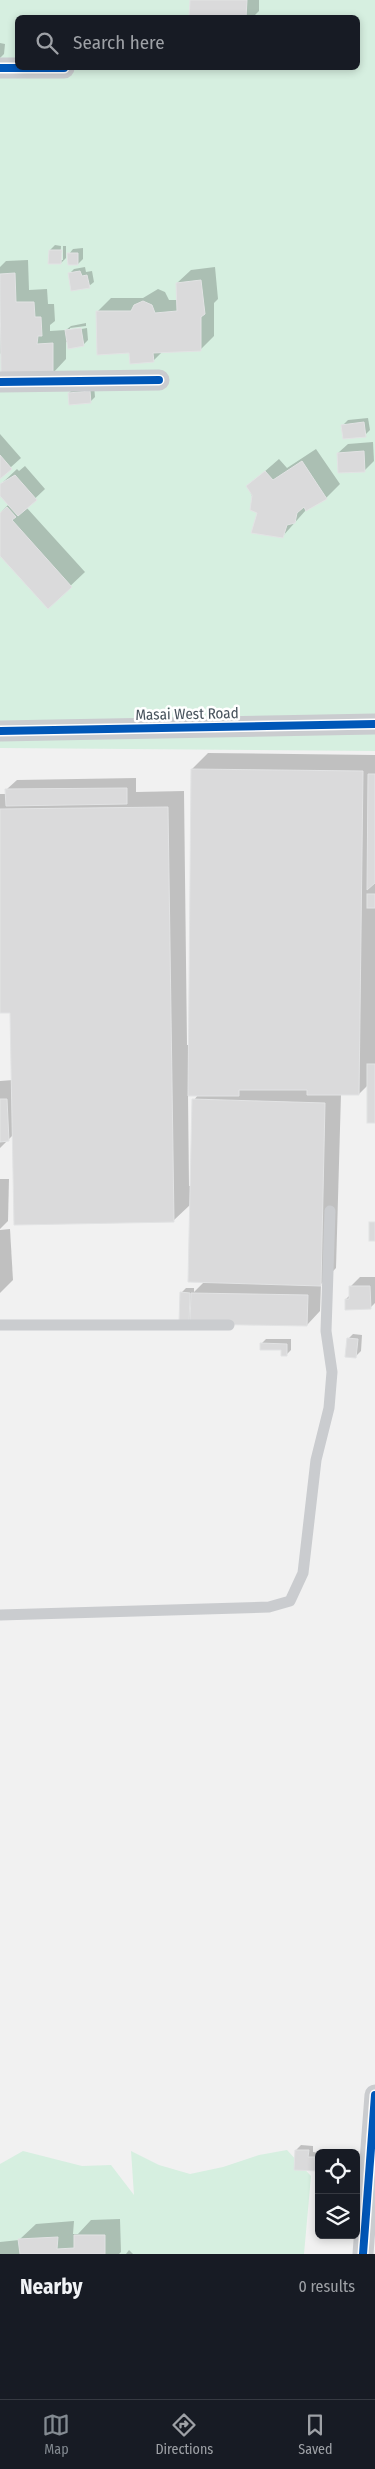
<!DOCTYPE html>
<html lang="en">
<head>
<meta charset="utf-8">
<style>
	:root { --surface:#171b24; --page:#242831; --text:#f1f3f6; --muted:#9ea1a6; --line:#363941; --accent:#838a91 }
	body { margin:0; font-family:"Fira Sans Condensed",sans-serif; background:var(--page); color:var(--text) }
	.controls { position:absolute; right:15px; bottom:15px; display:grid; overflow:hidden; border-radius:8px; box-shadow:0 2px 8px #0003 }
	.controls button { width:45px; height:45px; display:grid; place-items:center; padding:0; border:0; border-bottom:1px solid var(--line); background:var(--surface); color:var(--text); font:25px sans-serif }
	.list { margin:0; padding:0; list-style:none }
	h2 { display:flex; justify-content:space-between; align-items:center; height:65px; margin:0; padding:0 20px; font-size:21px }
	h2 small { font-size:16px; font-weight:400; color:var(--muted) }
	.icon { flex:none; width:28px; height:28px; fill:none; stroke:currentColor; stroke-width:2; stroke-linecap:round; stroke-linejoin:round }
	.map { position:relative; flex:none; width:375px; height:2254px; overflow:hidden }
	.search { position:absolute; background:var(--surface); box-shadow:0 2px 8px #0003; left:15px; right:15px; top:15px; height:55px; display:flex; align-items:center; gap:12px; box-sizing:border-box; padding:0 18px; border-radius:8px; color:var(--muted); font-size:19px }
	.sheet { height:145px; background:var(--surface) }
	nav { display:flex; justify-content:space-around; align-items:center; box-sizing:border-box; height:70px; border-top:1px solid var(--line); background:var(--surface); font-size:14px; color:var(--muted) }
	nav a { display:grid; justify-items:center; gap:2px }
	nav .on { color:var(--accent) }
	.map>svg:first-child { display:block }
	.green { fill:#d6efe0; fill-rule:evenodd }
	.shadow { fill:#0003; fill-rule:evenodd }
	.building { fill:#dadadb; stroke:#e2e3e4 }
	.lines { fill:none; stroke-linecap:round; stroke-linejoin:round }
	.lane { stroke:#cacccf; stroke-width:11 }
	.street { stroke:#cacccf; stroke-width:21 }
	.cycleway-casing { stroke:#fff; stroke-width:11 }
	.cycleway { stroke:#0057b8; stroke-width:8 }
	.labels { text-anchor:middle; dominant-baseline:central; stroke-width:5; stroke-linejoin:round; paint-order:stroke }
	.street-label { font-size:15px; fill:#48535d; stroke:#fff }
</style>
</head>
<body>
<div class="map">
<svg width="375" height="2254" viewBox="0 0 375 2254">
	<rect width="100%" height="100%" fill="#f1f1f1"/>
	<!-- green -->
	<g class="green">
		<path d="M0,0H375V751L0,748ZM18,18H358V68H18Z"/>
		<path d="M287,2150L311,2176L304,2254H0V2164L23,2151L82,2166L111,2165L134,2195L131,2151L159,2165L190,2174L223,2167L259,2155Z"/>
	</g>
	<!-- shadow -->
	<g class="shadow">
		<path d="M191,0H259V11L252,18H190Z"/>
		<path d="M0,43L5,44L4,54L0,58Z"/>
		<path d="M55,245L61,246L60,260H63V246H66V258L61,263L50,250Z"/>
		<path d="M83,248V259L78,264L69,254L73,249Z"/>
		<path d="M28,260L29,290L47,289L48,304H54L55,321L50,325V331L66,330L71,326L86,323V326L70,328V331L87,328L88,340L83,345L66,342V359L53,373L4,351L0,354V267L6,261Z"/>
		<path d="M85,267L86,272L92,271L94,282L89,286L69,274L74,269Z"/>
		<path d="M215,267L218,299L214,303V336L200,350L163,351L154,360L130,351L97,312L111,298H143L158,289L165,292L169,300H178L177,283L191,270Z"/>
		<path d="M94,386L95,397L90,402L69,393L74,388Z"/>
		<path d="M368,418L370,430L365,435L343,425L348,420Z"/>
		<path d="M0,434L21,458L0,477Z"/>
		<path d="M373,442L374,461L364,471L338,453L348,444Z"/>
		<path d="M316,449L340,484L326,498L306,510L282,537L258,512L248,486L279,459L287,468Z"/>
		<path d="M25,466L45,489L26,507L85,572L48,607L0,554V513L9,504L0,494V485L17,469L19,471Z"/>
		<path d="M208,753L375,755V1121L368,1085L359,1094H341L336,1268L321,1284L320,1311L307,1325L188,1322L181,1293L186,1288H194V1292L204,1282L191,1204L173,1221L13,1135L0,1148V1081L13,1080L11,1012H0V794H7V789L17,780L136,778V792L184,791L187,1045H190L192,769ZM188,1095H198L194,1100L191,1186H189Z"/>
		<path d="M0,1179H9L8,1221L0,1229Z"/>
		<path d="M10,1229L13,1280L0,1293V1230Z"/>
		<path d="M360,1277H375V1303L370,1308L346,1299L350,1295V1287Z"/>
		<path d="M353,1334L362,1335L361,1351L356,1356L348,1339Z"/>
		<path d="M266,1339H291V1350L286,1355L282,1349L261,1344Z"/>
		<path d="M301,2145L313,2146V2152L322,2153H319V2169L296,2150Z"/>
		<path d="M120,2219L121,2252L119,2254H0V2242L19,2240L36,2224L74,2221L73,2234H78L91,2220Z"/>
		<path d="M129,2250L133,2254H126Z"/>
	</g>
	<!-- building -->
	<g class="building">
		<path d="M190,0H247L246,18H189Z"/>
		<path d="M49,250H62L61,264H48Z"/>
		<path d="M67,253H78V265H68Z"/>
		<path d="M80,271L82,276L87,275L90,288L71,291L68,273Z"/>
		<path d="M15,273L16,302H34L35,317H41L42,336H38L37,344L53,343V374L1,376L0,274Z"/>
		<path d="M201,280L205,314L201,317V351L153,353L154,362L130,364L129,353L97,355L96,311H131L134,305L143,301L152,305L155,313L177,311L176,283Z"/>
		<path d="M81,328L84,346L68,349L65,330Z"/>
		<path d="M90,391L91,403L69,405L68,393Z"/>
		<path d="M364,422L366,437L343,439L341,425Z"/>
		<path d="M364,451L365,472L338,473L337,453Z"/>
		<path d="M0,455L12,469L0,479Z"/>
		<path d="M302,461L327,499L306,511L304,507L297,513L295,523L287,525L283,538L251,533L257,513L250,510L252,495L246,486L265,471L273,480Z"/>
		<path d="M15,475L37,500L18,516L0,496V484Z"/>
		<path d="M7,507L16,517L12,520L72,587L48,609L0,556V513Z"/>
		<path d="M191,769L363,771L359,1095H307V1090H239V1096H188Z"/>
		<path d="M368,774H375V883L367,890Z"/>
		<path d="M127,788V804L6,806L5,789Z"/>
		<path d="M168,807L174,1222L14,1225L10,1013H0V809Z"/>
		<rect x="367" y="894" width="8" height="14"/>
		<rect x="367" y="1064" width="8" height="59"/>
		<path d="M0,1099H7L9,1141L0,1142Z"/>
		<path d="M192,1099L325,1103L321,1286L188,1282Z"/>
		<rect x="369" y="1222" width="6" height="19"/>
		<path d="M349,1286H370L371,1309L345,1310V1299H349Z"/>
		<path d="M180,1292L190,1293L189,1323H179Z"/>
		<path d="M191,1293L308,1295L307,1326L190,1324Z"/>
		<path d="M347,1338L358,1339L356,1358L345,1357Z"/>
		<path d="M260,1343L287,1344V1356H281V1350H260Z"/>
		<path d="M295,2150H309L308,2157H319V2171L294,2170Z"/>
		<path d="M74,2235H105V2254H20L18,2239L58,2237L57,2249L74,2248Z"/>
	</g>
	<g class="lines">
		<!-- lane -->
		<g class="lane">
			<path d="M0,1325H229"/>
			<path d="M0,1615L269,1607L290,1601L303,1573L316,1460L329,1408L332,1372L326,1331L330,1211"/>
		</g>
		<!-- street -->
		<g class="street">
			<path d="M0,68H64"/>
			<path d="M0,382L159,380"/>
			<path d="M0,731L375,724"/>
			<path d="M363,2254L375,2095"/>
		</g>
		<!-- cycleway casing -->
		<g class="cycleway-casing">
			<g id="cycleway">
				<path d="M0,68H64"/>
				<path d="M0,382L159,380"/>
				<path d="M0,731L375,724"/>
				<path d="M363,2254L375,2095"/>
			</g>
		</g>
		<!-- cycleway -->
		<use href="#cycleway" class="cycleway"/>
	</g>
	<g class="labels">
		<!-- street labels -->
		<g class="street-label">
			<text transform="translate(187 714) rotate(-1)">Masai West Road</text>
		</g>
	</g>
</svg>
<div class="controls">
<button><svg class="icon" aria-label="locate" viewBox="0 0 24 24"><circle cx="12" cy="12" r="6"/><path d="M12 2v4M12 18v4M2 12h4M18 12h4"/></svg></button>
<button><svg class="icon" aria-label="layers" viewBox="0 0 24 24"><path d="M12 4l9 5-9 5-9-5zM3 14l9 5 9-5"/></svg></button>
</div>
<div class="search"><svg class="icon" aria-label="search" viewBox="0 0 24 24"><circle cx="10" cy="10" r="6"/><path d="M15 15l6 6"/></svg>Search here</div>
</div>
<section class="sheet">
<h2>Nearby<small>0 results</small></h2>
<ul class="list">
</ul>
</section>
<nav>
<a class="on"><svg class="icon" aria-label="map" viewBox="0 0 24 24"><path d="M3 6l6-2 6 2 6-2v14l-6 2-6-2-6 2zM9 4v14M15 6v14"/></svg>Map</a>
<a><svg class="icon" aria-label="directions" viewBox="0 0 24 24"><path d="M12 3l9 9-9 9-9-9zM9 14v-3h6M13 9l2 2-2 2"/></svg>Directions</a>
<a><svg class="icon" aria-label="saved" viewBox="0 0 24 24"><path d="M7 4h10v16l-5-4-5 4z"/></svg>Saved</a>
</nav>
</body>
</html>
